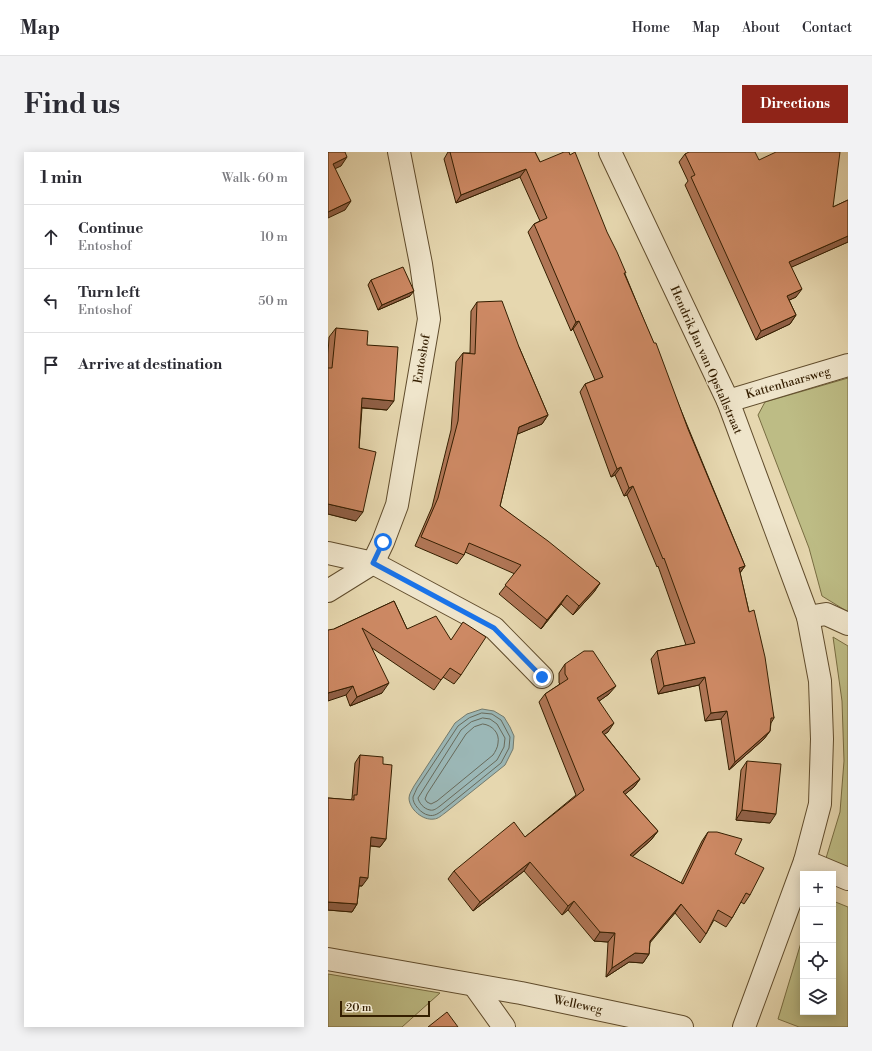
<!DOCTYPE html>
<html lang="en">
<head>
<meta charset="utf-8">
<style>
	:root { --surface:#fff; --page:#f2f2f3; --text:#2b2b33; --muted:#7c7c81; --line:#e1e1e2; --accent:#8f2418 }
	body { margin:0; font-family:"Libre Bodoni",serif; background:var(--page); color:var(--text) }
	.controls { position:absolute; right:12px; bottom:12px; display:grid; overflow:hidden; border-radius:0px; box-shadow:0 2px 10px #0003 }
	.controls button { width:36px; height:36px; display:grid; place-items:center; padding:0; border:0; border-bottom:1px solid var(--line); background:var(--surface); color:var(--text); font:20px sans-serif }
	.scale { position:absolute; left:12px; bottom:10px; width:90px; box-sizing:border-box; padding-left:4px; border:2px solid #341e00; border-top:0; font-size:11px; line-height:14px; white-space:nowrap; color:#341e00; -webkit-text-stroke:3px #efe5cb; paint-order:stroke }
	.stop { position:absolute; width:12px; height:12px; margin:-9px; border:3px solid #1a73e8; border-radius:50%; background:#fff }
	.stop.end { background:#1a73e8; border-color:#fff; box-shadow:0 1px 4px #0008 }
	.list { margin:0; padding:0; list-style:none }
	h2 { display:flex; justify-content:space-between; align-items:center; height:52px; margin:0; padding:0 16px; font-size:17px }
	h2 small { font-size:13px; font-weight:400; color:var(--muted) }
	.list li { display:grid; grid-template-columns:26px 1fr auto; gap:12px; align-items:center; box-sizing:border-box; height:64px; padding:0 16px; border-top:1px solid var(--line) }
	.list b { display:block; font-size:15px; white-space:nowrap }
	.list p { margin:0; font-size:13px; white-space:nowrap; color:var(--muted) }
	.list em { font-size:13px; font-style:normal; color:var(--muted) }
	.icon { flex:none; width:22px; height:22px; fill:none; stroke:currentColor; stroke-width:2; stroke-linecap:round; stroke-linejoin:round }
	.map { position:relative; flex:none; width:520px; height:875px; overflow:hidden; border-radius:0px }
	header { display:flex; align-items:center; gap:24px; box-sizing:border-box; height:56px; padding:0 20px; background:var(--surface); border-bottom:1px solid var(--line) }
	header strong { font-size:19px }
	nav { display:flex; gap:22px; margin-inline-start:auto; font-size:14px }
	.intro { display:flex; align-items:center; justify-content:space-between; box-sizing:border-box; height:96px; padding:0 24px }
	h1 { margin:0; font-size:28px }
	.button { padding:10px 18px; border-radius:0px; background:var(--accent); color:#fff; font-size:14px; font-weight:700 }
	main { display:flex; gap:24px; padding:0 24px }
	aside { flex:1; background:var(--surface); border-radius:0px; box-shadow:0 2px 10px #0003 }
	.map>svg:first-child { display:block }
	.green { fill:#bdbc85; stroke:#786d42 }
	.water { fill:#9bb7b6; stroke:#727a6d }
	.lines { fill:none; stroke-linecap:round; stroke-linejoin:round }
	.shore { stroke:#686a5b; stroke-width:1 }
	.minor-casing { stroke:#604c2c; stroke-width:24 }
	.minor { stroke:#efe5cb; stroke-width:22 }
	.wall { fill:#b07656; stroke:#341e00 }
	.shaded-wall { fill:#906046; stroke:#341e00 }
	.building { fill:#cd8964; stroke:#341e00 }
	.route { stroke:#1a73e8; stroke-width:5 }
	.labels { text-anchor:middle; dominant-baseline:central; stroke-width:3; stroke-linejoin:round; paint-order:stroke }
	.street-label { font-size:12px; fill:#341e00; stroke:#efe5cb }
</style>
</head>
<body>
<header>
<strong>Map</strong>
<nav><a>Home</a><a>Map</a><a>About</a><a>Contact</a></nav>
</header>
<div class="intro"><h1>Find us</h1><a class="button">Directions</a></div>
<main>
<aside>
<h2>1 min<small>Walk · 60 m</small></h2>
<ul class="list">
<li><svg class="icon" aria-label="ahead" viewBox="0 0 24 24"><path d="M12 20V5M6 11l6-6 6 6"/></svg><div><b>Continue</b><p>Entoshof</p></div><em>10 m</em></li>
<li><svg class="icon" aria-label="left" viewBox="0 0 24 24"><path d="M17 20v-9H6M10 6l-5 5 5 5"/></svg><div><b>Turn left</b><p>Entoshof</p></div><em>50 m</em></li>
<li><svg class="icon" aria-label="arrive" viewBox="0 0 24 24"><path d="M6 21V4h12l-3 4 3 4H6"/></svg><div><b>Arrive at destination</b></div></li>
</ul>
</aside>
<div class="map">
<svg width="520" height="875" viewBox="0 0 520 875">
	<rect width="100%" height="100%" fill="#e6d7af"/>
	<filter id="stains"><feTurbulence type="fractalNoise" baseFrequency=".005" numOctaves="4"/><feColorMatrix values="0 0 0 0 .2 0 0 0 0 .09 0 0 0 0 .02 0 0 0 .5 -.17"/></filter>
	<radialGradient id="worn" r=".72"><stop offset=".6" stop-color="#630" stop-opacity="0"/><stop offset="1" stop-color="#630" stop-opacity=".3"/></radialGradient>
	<!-- green -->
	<g class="green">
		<path d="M520,226V460L494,444L481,396L430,263L437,250Z"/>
		<path d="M505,485L520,494V725L495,716L512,660L516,609L514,549Z"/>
		<path d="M505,749L520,755V875H471L450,867L475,784V860H505Z"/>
		<path d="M0,822L112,841L74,875H0Z"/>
	</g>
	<!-- water -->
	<path class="water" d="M154,557L166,559L176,565L182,575L186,584L185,597L177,613L117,661C114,663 110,667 106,667C95,669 81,657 81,646C81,642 84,638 86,634L127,571L139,562Z"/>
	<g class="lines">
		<!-- shore -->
		<g class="shore">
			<path d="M154,561L164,562L173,568L182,585L181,596L173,611L115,658C111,661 106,665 100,663C94,662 84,652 85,645C86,642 88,639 89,636L130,574L141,566Z"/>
			<path d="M155,566L162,567L169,572L177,586L176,595L169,608L112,654C109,656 106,659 102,658C96,657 91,651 90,646L133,578L143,570Z"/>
			<path d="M155,572C164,573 172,581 170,591C170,595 167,600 165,603L109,649L103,652L99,650L97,647L99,642L138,582L146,575Z"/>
		</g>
		<!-- minor casing -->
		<g class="minor-casing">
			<g id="minor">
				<path d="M282,0L400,249L480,465L492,529L494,587L492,652L477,709L416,875"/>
				<path d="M400,249L520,213"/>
				<path d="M0,401L45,411L166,476L214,525"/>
				<path d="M0,439L45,411L55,390L69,353L101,167L93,112L71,0"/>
				<path d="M480,465L498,462L520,472"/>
				<path d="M477,709L520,727"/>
				<path d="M0,807L193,841L354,875"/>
				<path d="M146,833L176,875"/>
			</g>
		</g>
		<!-- minor -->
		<use href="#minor" class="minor"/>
	</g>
	<!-- wall -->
	<g class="wall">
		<path d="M120,0H207L212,10L297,122L417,414L412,421L446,566L443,571L442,579L436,587L401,618L393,567L377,569L371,533L330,542L323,507L329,499L358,493L330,414L329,415L299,343L296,344L287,323L283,325L252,240L257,232L267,228L245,177L243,179L200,80L206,72L212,69L192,25L128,51L116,7Z"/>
		<path d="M357,2L431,8L505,55L520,48V90L463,115L468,145L461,148L468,163L462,172L428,188L357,33L360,29L351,10Z"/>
		<path d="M43,128L82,144L50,158L40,133Z"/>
		<path d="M149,150L191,195L220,263L214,272L189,282L172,354L272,431L266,440L245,463L233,452L213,477L171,442L187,422L137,400L136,403L129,412L87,394L104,355L123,278L128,210L135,201H142L143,159Z"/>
		<path d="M8,176L39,193L59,258L34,256L31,296L28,369L0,362V202L1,185Z"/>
		<path d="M66,449L79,477L133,523L126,532L115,525L106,538L44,496L54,541L22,554L18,543L6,477Z"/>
		<path d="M237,512L281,542L271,549L280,580L276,582L312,627L306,635L297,642L330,679L323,688L304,705L353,731L374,689L380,680L407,702L422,743L416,752L413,750L404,766L398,775L386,768L378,782L372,791L347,761L322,790L321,802L315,811L301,810L278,825L280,790L266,789L240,758L234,763L196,719L145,759L120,727L126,719L197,685L248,643L211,550L217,542L232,532L231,531V521Z"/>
		<path d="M32,603L55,612L58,687L52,695L42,694L34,734H31L29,752L24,760L0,758V646L23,648L24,646L27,611Z"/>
		<path d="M419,609L442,671L408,668L413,618Z"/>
	</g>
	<!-- shaded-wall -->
	<g class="shaded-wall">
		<path d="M19,5L13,14L0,20L5,12Z"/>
		<path d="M198,17L192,25L128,51L133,43Z"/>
		<path d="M23,49L17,58L0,66V60Z"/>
		<path d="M520,84V90L455,119L461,110Z"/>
		<path d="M474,137L468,145L453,152L459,144Z"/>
		<path d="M86,139L82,144L50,158L54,153Z"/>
		<path d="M468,163L462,172L428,188L433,179Z"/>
		<path d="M251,169L245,177L243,179L248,170Z"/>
		<path d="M34,246L66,249L59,258L28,255Z"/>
		<path d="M220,263L214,272L185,284L191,275Z"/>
		<path d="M293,315L287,323L283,325L289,317Z"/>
		<path d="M305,334L299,343L296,344L301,336Z"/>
		<path d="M0,352L35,360L28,369L0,362Z"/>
		<path d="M417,414L411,422V416Z"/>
		<path d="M272,431L266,440L245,463L251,454Z"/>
		<path d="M239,443L233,452L213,477L219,468Z"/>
		<path d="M377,525L371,533L330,542L336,534Z"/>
		<path d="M61,531L54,541L22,554L29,545Z"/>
		<path d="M25,534L18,543L0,549V541Z"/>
		<path d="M288,534L281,542L263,555L269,546Z"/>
		<path d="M399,559L393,567L377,569L383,561Z"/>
		<path d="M286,571L280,580L268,588L274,580Z"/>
		<path d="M442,579L436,587L401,618L407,610Z"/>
		<path d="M312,627L306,635L289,649L295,640Z"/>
		<path d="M414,658L448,662L442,671L408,668Z"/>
		<path d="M330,679L323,688L296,712L302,703Z"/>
		<path d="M43,685L58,687L52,695L37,693Z"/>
		<path d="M202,710L196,719L145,759L152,750Z"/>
		<path d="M32,725L40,726L34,734L26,733Z"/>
		<path d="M246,749L240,758L234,763L240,754Z"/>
		<path d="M0,750L29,752L24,760L0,758Z"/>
		<path d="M353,752L347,761L316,798L322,789Z"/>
		<path d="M272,780L287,781L280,790L266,789Z"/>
		<path d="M307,801L321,802L315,811L301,810L278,825L284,816Z"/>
	</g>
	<!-- building -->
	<g class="building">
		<path d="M0,0H17L19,5L5,12L23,49L0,60Z"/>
		<path d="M122,0H207L212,10L236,0H241L242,3L247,0L279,80L289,100L298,121H296L326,191H328L360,277L417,414L411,416L421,460L426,458L437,505L446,566H443L442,579L407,610L399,559L383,561L377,525L336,534L329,499L367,491L336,406L335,407L305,334L301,336L293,315L289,317L257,232L275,225L251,169L248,170L206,72L219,66L198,17L133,43Z"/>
		<path d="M361,0H427L431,8L448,0H512L505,55L520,48V84L461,110L474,137L459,144L468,163L433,179L363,25L367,23L357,2Z"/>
		<path d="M75,115L86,139L54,153L43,128Z"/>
		<path d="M174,149L191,195L220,263L191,275L172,354L220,389L272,431L251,454L239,443L219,468L177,433L193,413L141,391L136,403L93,385L110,346L130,269L135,201L147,202L149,150Z"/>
		<path d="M8,176L40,179L39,193L70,195L66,249L34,246L31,296L48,300L35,360L0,352V216H4Z"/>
		<path d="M66,449L79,477L108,464L123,488L135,470L158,485L133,523L122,516L113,528L34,476L61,531L29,545L25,534L0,541V478L6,477Z"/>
		<path d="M256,499H265L288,534L269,546L286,571L274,580L312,627L295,640L330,679L302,703L355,732L380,680H389L414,687L407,702L436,716L422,743L418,741L404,766L390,758L378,782L353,752L322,789L321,802L307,801L284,816L287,781L272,780L246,749L240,754L202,710L152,750L126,719L186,670L197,685L256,638L217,542L240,527L237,522V512Z"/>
		<path d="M32,603L55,605V612L64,613L58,687L43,685L40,726L32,725L29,752L0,750V646L26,648V643H29Z"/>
		<path d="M419,609L453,612L448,662L414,658Z"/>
		<path d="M119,860L130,875H100Z"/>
	</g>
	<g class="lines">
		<!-- route -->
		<path class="route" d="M55,390L45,411L166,476L214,525"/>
	</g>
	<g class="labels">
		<!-- street labels -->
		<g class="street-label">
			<text transform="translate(94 207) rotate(-80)">Entoshof</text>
			<text transform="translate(378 208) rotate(66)">Hendrik Jan van Opstallstraat</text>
			<text transform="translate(460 231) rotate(-16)">Kattenhaarsweg</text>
			<text transform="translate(250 853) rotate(12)">Welleweg</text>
		</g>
	</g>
	<rect width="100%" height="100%" filter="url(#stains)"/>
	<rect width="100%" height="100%" fill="url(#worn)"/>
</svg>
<div class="controls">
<button>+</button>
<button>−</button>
<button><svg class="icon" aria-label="locate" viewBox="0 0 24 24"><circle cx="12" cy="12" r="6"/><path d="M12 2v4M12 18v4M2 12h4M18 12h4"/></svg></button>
<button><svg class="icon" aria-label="layers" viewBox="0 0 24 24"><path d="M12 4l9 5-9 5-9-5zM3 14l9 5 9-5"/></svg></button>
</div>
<div class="scale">20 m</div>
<div class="stop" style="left:55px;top:390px"></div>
<div class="stop end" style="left:214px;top:525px"></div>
</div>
</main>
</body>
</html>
